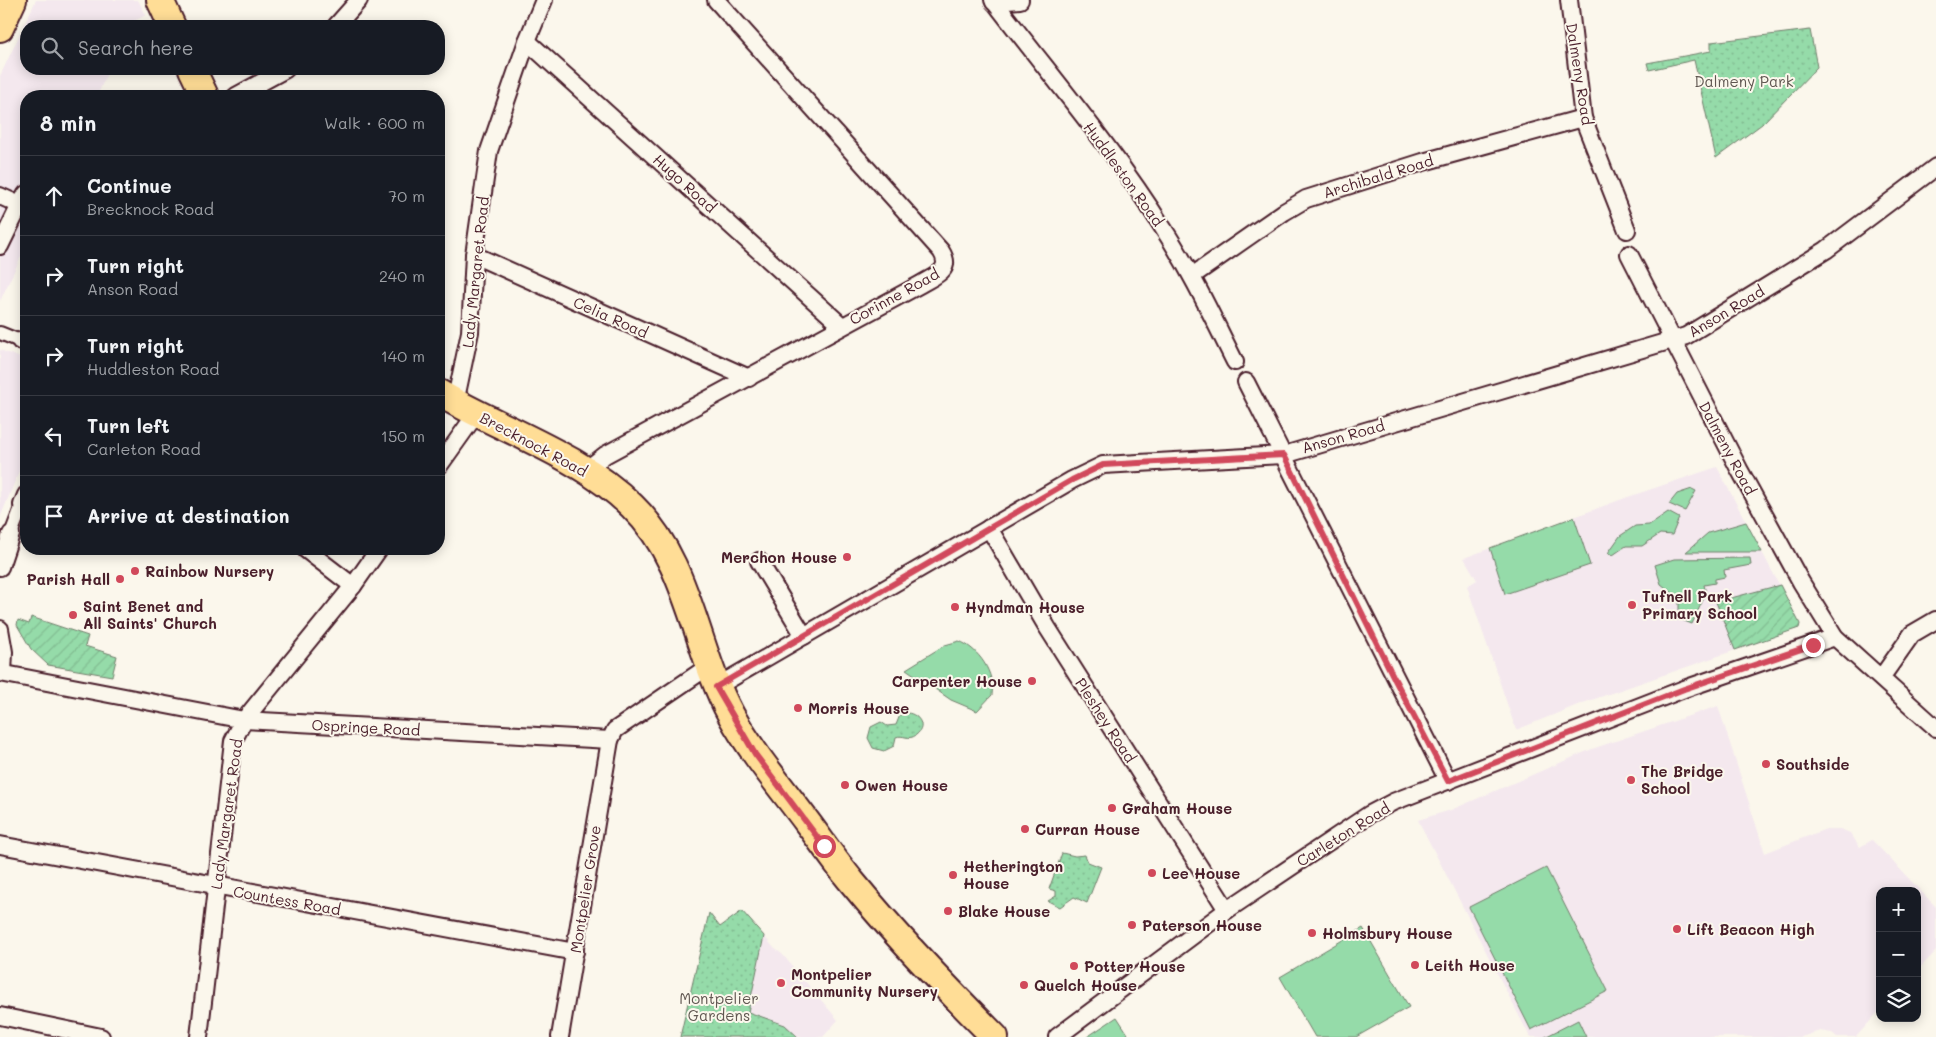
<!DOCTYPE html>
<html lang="en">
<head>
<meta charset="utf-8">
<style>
	:root { --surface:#171b24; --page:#20242c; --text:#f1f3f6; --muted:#9ea1a6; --line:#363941 }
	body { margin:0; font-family:Mali,sans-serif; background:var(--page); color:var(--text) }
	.controls { position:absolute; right:15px; bottom:15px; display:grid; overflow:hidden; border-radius:10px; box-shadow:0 2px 12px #0003 }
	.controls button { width:45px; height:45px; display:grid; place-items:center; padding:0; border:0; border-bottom:1px solid var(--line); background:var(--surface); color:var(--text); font:25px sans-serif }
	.stop { position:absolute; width:15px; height:15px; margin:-11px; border:4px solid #d1495b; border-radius:50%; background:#fff }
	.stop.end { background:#d1495b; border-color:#fff; box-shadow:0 1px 5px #0008 }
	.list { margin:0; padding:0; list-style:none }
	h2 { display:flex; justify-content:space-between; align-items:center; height:65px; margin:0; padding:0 20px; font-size:21px }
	h2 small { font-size:16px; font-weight:400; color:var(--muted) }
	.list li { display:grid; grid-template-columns:32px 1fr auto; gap:15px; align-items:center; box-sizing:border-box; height:80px; padding:0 20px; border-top:1px solid var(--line) }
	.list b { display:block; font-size:19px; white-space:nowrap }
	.list p { margin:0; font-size:16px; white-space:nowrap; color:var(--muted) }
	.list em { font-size:16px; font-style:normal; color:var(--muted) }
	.icon { flex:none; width:28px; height:28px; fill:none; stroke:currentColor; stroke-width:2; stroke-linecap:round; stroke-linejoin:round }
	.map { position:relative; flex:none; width:1936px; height:1037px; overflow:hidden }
	.search { position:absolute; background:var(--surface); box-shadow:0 2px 12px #0003; left:20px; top:20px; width:425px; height:55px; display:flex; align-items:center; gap:12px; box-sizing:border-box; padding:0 18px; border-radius:20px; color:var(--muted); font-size:19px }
	.panel { position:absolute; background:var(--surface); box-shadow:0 2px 12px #0003; left:20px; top:90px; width:425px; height:465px; border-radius:20px }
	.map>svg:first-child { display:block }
	.built { fill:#f4e8ee }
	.grass { fill:#95dba9; stroke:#707d6a }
	.park { fill:url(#park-dots); stroke:#707d6a }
	.garden { fill:url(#garden-furrows); stroke:#707d6a }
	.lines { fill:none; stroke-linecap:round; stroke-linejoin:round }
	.pedestrian-casing { stroke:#4a1f2b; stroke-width:16 }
	.minor-casing { stroke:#4a1f2b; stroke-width:20 }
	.primary-casing { stroke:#4a1f2b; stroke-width:30 }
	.pedestrian { stroke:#fbf7ec; stroke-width:12 }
	.minor { stroke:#fbf7ec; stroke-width:16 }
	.primary { stroke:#ffdd96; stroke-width:26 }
	.route { stroke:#d1495b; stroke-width:6 }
	.poi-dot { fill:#d1495b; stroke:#fbf7ec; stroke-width:2 }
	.labels { text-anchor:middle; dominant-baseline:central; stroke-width:4; stroke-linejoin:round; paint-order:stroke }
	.street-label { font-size:15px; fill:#4a1f2b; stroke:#fbf7ec }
	.park-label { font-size:15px; fill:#605751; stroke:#fbf7ec }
	.poi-label { font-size:15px; font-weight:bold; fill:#4a1f2b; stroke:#fbf7ec; text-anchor:start }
</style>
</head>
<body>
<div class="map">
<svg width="1936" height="1037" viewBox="0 0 1936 1037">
	<defs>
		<pattern id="park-dots" width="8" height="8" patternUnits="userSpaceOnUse" patternTransform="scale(1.25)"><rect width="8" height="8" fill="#95dba9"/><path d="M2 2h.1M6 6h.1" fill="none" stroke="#82bc92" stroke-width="1.8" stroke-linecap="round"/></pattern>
		<pattern id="garden-furrows" width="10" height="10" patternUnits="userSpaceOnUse" patternTransform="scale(1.25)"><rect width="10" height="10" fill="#95dba9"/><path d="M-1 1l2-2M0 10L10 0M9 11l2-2" fill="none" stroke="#82bc92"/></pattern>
	</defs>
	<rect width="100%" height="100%" fill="#fbf7ec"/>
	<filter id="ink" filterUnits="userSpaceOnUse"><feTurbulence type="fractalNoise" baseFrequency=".02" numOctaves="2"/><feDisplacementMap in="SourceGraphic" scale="10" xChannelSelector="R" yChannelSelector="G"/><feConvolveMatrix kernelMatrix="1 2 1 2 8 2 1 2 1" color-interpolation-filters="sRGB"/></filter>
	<g filter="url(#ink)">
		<!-- built -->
		<g class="built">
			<path d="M36,0H138L146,15L132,22L130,26H26V69H109L97,96H26V246L0,301V76Z"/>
			<path d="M0,350L26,360V454L0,518Z"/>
			<path d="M1717,467L1800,624L1799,628L1580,704L1516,730L1467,586L1477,580L1464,558L1625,498Z"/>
			<path d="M1718,706L1765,853L1826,829H1840L1850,833L1860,847L1872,840L1936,907V951L1917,971V891H1880V1010L1856,1037H1837L1832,1033L1820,1031L1801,1037H1530L1418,820L1451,810L1592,749Z"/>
			<path d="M764,936L774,948L782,954L838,1020L823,1037H798L785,1025L748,1012Z"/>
		</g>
		<!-- grass -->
		<g class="grass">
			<path d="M1692,489L1696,491L1685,511L1669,504L1677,494Z"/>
			<path d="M1668,512L1679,518L1672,535L1660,534L1642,546H1626L1613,555L1608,553L1620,536L1635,526L1649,525Z"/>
			<path d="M1574,517L1590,565L1505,594L1490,548Z"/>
			<path d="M1746,522L1762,552H1686L1708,533Z"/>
			<path d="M1750,558L1751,565L1724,570L1725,577L1715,579V583L1704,585L1706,593L1692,624L1679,619V598L1661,584L1655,565L1674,559Z"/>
			<path d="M959,641C979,649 995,673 992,695L977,711L951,700L906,669L945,645Z"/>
			<path d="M1546,868L1608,991L1531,1030L1469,907Z"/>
			<path d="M1363,928L1409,1007L1356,1037H1315L1280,977Z"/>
			<path d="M1117,1017L1128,1034L1123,1037H1087Z"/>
			<path d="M1578,1020L1586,1037H1545Z"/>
		</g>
		<!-- park -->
		<g class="park">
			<path d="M1810,30L1817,67L1762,124L1716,158L1694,60L1649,70L1647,63L1711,51V42Z"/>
			<path d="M905,713C917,712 928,726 916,735C909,741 903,734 896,737L894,746L884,751L873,748L868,738L871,727L881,722L887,726L896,725L900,715Z"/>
			<path d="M1062,853L1075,856L1085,855L1088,862L1101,867L1087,903L1074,897L1060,907L1048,901L1056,896V891L1049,889Z"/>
			<path d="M742,911L764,936L748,1012L785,1025L798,1037H680L709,913L720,927Z"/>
		</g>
		<!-- garden -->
		<g class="garden">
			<path d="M1780,585L1800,624L1799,628L1735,650L1716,602Z"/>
			<path d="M31,617L88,636L85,646L117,656L112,676L48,665L31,649L17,625L18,620L29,624Z"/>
		</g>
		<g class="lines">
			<!-- pedestrian casing -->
			<g class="pedestrian-casing">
				<g id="pedestrian">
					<path d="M0,333L20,341"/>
					<path d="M11,534L22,505"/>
				</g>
			</g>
			<!-- minor casing -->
			<g class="minor-casing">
				<g id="minor">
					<path d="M993,0C1050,75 1113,148 1163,228C1191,271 1212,316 1235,362"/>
					<path d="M1569,0L1583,118L1627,230"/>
					<path d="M994,2L1020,0"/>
					<path d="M336,26L359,0"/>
					<path d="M527,41L842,326"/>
					<path d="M236,96L286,69"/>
					<path d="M0,196L20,205L26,194"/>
					<path d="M0,246L20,205"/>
					<path d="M1629,254L1739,469L1801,582L1835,637L1936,728"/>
					<path d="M474,255L749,378"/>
					<path d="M1192,276L1284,212L1306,199L1423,162L1583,118"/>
					<path d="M20,341L26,343"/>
					<path d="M1246,382L1448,781"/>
					<path d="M455,403L470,332L474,255L489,151L527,41L544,0"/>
					<path d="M439,466L476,414"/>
					<path d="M586,470L605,455L921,284C936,275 953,270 941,251L716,0"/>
					<path d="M22,505L26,495"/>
					<path d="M989,528L1047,627L1227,910"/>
					<path d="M305,549L353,586"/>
					<path d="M759,561L804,636"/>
					<path d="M0,567L11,534"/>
					<path d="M0,629L4,652L3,673"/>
					<path d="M0,673L244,720L610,740L615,730L709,666"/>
					<path d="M1881,678L1912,634L1936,620"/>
					<path d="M716,687L1072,480L1103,465L1284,455L1686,336L1826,250L1936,167"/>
					<path d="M0,845L575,952"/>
					<path d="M0,1016L101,1037"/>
					<path d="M199,1037L233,741L244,720L353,586L379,549"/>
					<path d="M560,1037L610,740"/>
					<path d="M1057,1037L1227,910L1370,814L1393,802L1684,689L1835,637"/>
				</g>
			</g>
			<!-- primary casing -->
			<g class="primary-casing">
				<g id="primary">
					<path d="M160,0L172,26"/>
					<path d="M0,28L13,0"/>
					<path d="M192,69L205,96"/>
					<path d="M439,393C502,430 579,454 632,506C690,562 694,647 731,715C752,753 781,787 807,822C822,842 836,863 852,882C897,937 945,987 995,1037"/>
				</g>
			</g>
			<!-- pedestrian -->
			<use href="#pedestrian" class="pedestrian"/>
			<!-- minor -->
			<use href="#minor" class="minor"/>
			<!-- primary -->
			<use href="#primary" class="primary"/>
		</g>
	</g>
	<g class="lines" filter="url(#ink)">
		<!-- route -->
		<path class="route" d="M824,846L755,754L716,687L1072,480L1103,465L1284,455L1394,678L1448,781L1684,689L1813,645"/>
	</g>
	<!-- markers -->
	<g class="poi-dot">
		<circle cx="847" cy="557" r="5"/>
		<circle cx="135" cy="571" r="5"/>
		<circle cx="120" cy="579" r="5"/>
		<circle cx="1632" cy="605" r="5"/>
		<circle cx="955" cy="607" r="5"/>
		<circle cx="73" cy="615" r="5"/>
		<circle cx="1032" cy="681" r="5"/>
		<circle cx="798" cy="708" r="5"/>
		<circle cx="1766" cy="764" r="5"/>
		<circle cx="1631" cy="780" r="5"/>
		<circle cx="845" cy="785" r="5"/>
		<circle cx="1112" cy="808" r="5"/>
		<circle cx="1025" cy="829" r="5"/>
		<circle cx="1152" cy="873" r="5"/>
		<circle cx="953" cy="875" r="5"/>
		<circle cx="948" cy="911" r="5"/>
		<circle cx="1132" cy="925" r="5"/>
		<circle cx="1677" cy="929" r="5"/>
		<circle cx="1312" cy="933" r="5"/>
		<circle cx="1415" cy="965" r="5"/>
		<circle cx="1074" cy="966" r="5"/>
		<circle cx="781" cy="983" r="5"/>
		<circle cx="1024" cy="985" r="5"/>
	</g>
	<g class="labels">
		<!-- street labels -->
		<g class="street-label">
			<text transform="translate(1580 74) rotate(81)">Dalmeny Road</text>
			<text transform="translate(1124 174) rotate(54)">Huddleston Road</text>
			<text transform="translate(1378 176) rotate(-17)">Archibald Road</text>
			<text transform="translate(685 183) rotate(42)">Hugo Road</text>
			<text transform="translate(475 272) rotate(-84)">Lady Margaret Road</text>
			<text transform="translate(894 296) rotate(-29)">Corinne Road</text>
			<text transform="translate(1726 311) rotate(-31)">Anson Road</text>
			<text transform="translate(611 317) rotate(24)">Celia Road</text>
			<text transform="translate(1343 436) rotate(-16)">Anson Road</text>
			<text transform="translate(534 444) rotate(28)">Brecknock Road</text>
			<text transform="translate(1728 448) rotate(62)">Dalmeny Road</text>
			<text transform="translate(1106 720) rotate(57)">Pleshey Road</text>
			<text transform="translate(366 727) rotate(3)">Ospringe Road</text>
			<text transform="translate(226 814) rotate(-82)">Lady Margaret Road</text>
			<text transform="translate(1343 834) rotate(-32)">Carleton Road</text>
			<text transform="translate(585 889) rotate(-81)">Montpelier Grove</text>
			<text transform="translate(287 900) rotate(10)">Countess Road</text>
		</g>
		<!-- park labels -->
		<g class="park-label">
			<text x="1744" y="81">Dalmeny Park</text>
			<text x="719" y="998">Montpelier<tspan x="719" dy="17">Gardens</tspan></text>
		</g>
		<!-- poi labels -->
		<g class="poi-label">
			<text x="837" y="557" text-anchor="end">Merchon House</text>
			<text x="145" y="571">Rainbow Nursery</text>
			<text x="110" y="579" text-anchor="end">Parish Hall</text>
			<text x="1642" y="596">Tufnell Park<tspan x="1642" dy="17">Primary School</tspan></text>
			<text x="83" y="606">Saint Benet and<tspan x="83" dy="17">All Saints' Church</tspan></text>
			<text x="965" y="607">Hyndman House</text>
			<text x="1022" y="681" text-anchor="end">Carpenter House</text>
			<text x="808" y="708">Morris House</text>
			<text x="1776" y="764">Southside</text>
			<text x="1641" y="771">The Bridge<tspan x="1641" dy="17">School</tspan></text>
			<text x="855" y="785">Owen House</text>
			<text x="1122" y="808">Graham House</text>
			<text x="1035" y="829">Curran House</text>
			<text x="963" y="866">Hetherington<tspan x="963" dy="17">House</tspan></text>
			<text x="1162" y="873">Lee House</text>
			<text x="958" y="911">Blake House</text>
			<text x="1142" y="925">Paterson House</text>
			<text x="1687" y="929">Lift Beacon High</text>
			<text x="1322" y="933">Holmsbury House</text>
			<text x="1425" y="965">Leith House</text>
			<text x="1084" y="966">Potter House</text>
			<text x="791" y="974">Montpelier<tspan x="791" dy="17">Community Nursery</tspan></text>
			<text x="1034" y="985">Quelch House</text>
		</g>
	</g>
</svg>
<div class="controls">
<button>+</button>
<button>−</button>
<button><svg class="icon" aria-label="layers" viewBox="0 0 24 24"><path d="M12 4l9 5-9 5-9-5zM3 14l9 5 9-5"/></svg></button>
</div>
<div class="stop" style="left:824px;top:846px"></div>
<div class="stop end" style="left:1813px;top:645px"></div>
<div class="search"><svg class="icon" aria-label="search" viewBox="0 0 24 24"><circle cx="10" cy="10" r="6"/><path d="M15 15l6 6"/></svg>Search here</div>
<section class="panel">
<h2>8 min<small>Walk · 600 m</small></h2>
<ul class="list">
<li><svg class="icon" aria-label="ahead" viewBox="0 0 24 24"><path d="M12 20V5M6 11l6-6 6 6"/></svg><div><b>Continue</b><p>Brecknock Road</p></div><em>70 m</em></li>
<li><svg class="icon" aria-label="right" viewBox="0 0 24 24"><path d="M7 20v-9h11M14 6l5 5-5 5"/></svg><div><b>Turn right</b><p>Anson Road</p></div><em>240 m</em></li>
<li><svg class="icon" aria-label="right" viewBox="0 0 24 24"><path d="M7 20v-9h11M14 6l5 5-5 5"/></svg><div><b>Turn right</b><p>Huddleston Road</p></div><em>140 m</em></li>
<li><svg class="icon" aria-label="left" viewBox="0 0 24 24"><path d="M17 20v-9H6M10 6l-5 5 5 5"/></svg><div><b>Turn left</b><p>Carleton Road</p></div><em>150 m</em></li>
<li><svg class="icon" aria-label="arrive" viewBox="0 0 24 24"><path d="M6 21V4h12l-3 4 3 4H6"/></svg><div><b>Arrive at destination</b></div></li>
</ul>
</section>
</div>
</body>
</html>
